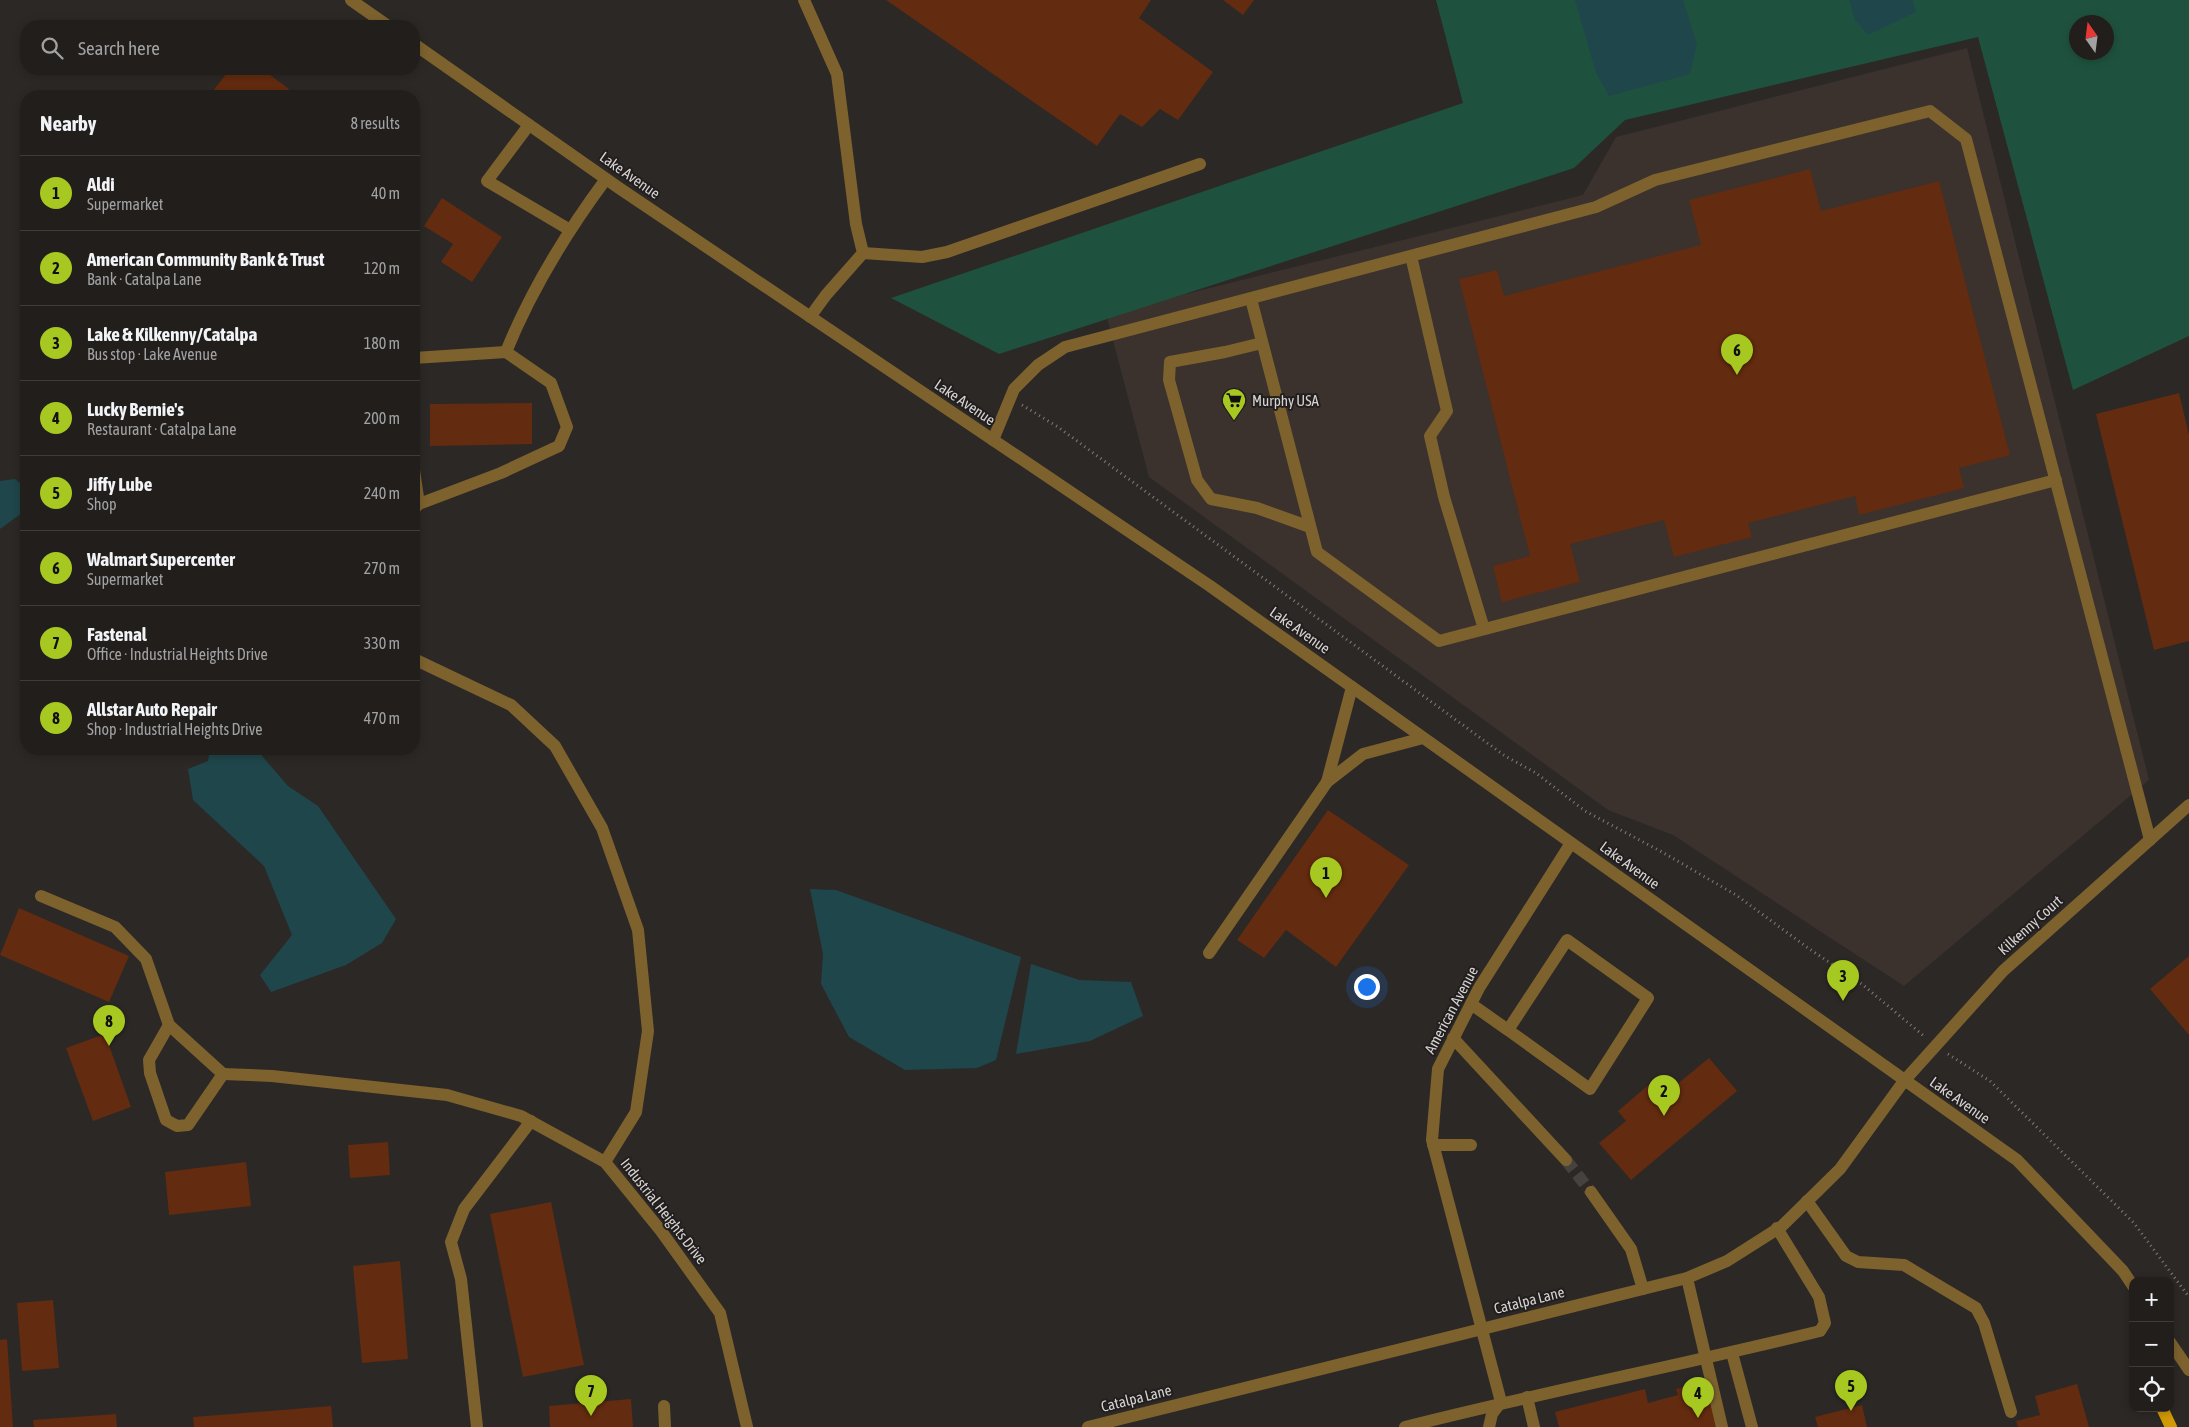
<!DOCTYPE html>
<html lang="en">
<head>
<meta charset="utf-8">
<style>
	:root { --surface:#211e1c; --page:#292725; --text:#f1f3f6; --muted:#a2a2a3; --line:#3e3c3b; --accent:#a6c820 }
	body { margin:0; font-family:"Asap Condensed",sans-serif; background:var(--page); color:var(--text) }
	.controls { position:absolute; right:15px; bottom:15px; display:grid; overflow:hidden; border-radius:10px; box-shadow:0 2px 8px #0003 }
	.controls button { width:45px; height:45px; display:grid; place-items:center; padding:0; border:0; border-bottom:1px solid var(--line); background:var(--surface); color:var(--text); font:25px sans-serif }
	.compass { position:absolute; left:2069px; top:15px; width:45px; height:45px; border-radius:50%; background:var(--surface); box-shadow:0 2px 8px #0003; rotate:346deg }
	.you { position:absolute; left:1366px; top:986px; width:18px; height:18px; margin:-12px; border:4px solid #fff; border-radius:50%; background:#1a73e8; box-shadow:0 0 0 8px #1a73e833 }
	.badge { display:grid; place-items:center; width:32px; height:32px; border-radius:50%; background:var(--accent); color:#111; font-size:16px; font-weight:700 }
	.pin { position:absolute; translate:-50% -41px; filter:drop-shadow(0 1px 2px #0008) }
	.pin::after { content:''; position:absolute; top:26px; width:18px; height:15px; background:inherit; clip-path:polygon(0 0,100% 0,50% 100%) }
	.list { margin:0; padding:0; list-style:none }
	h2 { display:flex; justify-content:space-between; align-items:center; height:65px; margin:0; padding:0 20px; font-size:21px }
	h2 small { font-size:16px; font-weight:400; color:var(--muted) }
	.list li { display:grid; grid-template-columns:32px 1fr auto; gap:15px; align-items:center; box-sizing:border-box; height:75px; padding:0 20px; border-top:1px solid var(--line) }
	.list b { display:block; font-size:19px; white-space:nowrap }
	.list p { margin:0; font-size:16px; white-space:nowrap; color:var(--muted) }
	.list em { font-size:16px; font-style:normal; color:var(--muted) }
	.icon { flex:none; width:28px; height:28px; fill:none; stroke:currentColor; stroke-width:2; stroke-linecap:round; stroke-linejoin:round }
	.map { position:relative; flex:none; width:2189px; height:1427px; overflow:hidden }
	.search { position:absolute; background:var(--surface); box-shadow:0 2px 8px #0003; left:20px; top:20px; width:400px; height:55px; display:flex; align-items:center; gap:12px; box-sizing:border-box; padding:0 18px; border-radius:20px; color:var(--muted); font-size:19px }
	.panel { position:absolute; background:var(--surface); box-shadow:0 2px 8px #0003; left:20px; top:90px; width:400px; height:665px; border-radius:20px }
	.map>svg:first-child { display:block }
	.built { fill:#3b312d }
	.green { fill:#1f523e; fill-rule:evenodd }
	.water { fill:#1f464b }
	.building { fill:#632b0f }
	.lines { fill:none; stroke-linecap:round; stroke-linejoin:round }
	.minor-tunnel { stroke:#464240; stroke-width:12; stroke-dasharray:12 6; stroke-linecap:butt }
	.path { stroke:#807d7c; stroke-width:3; stroke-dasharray:1 4; stroke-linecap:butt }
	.minor { stroke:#7d622e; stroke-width:12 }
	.major { stroke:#d19904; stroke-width:12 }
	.labels { text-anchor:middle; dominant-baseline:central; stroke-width:4; stroke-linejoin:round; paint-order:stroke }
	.street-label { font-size:15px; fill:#d6d4d3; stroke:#221e1d }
	.poi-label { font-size:15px; fill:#d6d4d3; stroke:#221e1d; text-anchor:start }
</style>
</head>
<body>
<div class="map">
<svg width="2189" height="1427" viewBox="0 0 2189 1427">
	<rect width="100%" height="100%" fill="#2c2826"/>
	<!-- built -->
	<path class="built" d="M1967,48L2149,780L1904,986L1673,835L1608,810L1149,477L1106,314L1583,195L1616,137Z"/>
	<!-- green -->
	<path class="green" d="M1436,0H2189V336L2073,390L1978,37L1625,120L1574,168L999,354L891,298L1463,103ZM2076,22H2106V52H2076Z"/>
	<!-- water -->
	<g class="water">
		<path d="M1575,0H1683L1697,44L1690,74L1609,96L1596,73Z"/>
		<path d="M1849,0H1913L1916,12L1868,35L1855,20Z"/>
		<path d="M15,479L26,488V510L0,529V481Z"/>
		<path d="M210,749H256L288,786L318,806L396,919L382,943L346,965L271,992L260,975L292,935L264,866L193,800L188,769L208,761Z"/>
		<path d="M810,889L836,890L1021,957L996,1060L977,1068L905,1070L849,1037L821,984L823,954Z"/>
		<path d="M1031,964L1079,980L1131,982L1143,1016L1090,1041L1016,1054Z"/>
	</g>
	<!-- building -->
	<g class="building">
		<path d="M886,0H1151L1139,18L1213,72L1178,120L1160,109L1142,127L1120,114L1097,146Z"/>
		<path d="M1223,0H1254L1243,15Z"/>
		<path d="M230,69H262L289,89L283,96H209Z"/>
		<path d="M1810,169L1821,211L1939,181L2010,455L1959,468L1964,488L1859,515L1855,496L1748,523L1752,537L1674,557L1664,520L1570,544L1580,582L1502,602L1493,566L1530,556L1459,279L1497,270L1504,296L1701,245L1689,200Z"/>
		<path d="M442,198L502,237L472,282L441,262L453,244L424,226Z"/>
		<path d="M2179,393L2189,435V641L2154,650L2096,414Z"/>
		<path d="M532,403V444L430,446V404Z"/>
		<path d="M1328,810L1409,865L1336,967L1286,930L1264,958L1237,940Z"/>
		<path d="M19,908L129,956L109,1002L0,955Z"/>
		<path d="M2189,956V1035L2150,989Z"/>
		<path d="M105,1034L131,1107L93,1121L66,1048Z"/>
		<path d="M1709,1058L1737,1091L1631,1180L1599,1143L1626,1121L1618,1111L1652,1082L1664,1095Z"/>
		<path d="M388,1142L390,1175L350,1178L348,1145Z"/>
		<path d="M246,1162L251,1206L169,1215L165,1172Z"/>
		<path d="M551,1202L584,1365L523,1377L490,1214Z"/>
		<path d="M400,1261L408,1359L362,1363L353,1266Z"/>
		<path d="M53,1300L59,1368L22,1371L17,1303Z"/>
		<path d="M7,1339L13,1427H0V1340Z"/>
		<path d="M1707,1381L1719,1427H1559L1555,1412L1645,1389L1648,1403L1678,1395L1676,1389Z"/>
		<path d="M2077,1384L2089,1427H2018L2016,1421L2040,1415L2035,1396Z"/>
		<path d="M631,1399L633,1427H550L549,1406Z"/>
		<path d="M1862,1405L1867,1427H1818L1815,1417Z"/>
		<path d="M331,1406L333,1427H194L193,1417Z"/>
		<path d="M116,1414L117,1427H34L33,1420Z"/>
	</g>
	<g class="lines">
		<!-- minor-tunnel -->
		<path class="minor-tunnel" d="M1566,1160L1591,1192"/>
		<!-- path -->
		<g class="path">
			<path d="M1022,405L1058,427L1505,756L1536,773L1585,811L1662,852L1736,895L1808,948L1863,985L1925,1037"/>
			<path d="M1948,1054L1990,1081L2134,1223L2189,1297"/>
		</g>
		<!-- minor -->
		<g class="minor">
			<path d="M351,0L388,26"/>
			<path d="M804,0L837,74L856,224L863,253L826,295L810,317"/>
			<path d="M414,44L619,188L1210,586L2017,1160L2123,1271L2133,1286"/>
			<path d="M529,125L487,181L570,230"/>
			<path d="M863,253L922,257L947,252L1200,164"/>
			<path d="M1411,256L1447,411L1430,436L1444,497L1484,629"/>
			<path d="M1251,299L1317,552L1439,641L2056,480"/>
			<path d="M1262,343L1225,352L1170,362L1169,380L1197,480L1211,499L1257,508L1310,527"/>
			<path d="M506,352C531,290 566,233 606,179"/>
			<path d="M414,358L506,352L551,383L567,427L559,446L501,473L419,504L414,509"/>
			<path d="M993,440L1014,389L1038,365L1065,347L1596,207L1655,180L1930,111L1966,139L2150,840"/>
			<path d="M414,470L419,504"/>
			<path d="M414,659L511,705L555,746L602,828L638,930L648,1031L636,1112L605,1162"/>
			<path d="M1327,782L1352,687"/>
			<path d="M41,896L115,927L146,959L169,1025L223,1074"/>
			<path d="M1209,953L1327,782L1363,754L1423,738"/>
			<path d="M1471,1004L1508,1030L1567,940L1648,998L1590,1089L1508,1030"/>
			<path d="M169,1025L149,1060L150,1073L166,1120L177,1126L188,1125L223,1074"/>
			<path d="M1453,1038L1566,1160"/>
			<path d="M223,1074L272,1076L447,1095L521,1116L605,1162L661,1231L720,1313L747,1427"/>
			<path d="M1433,1145H1471"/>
			<path d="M1591,1192L1631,1249L1643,1289"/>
			<path d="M1807,1201L1846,1256L1858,1262L1904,1265L1976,1308L1984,1323L2011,1412"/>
			<path d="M1687,1278L1722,1427"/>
			<path d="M2170,1342L2189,1370"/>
			<path d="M1732,1353L1752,1427"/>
			<path d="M1527,1397L1534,1427"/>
			<path d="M664,1406L665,1427"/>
			<path d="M477,1427L461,1279L451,1242L464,1209L531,1121"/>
			<path d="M1088,1427L1687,1278L1727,1261L1782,1226L1840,1169L1904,1081L2003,971L2189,805"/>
			<path d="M1405,1427C1543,1392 1682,1365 1820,1331L1825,1323L1819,1297L1777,1228"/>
			<path d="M1489,1427L1492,1414L1501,1402L1432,1140L1438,1069L1479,988L1571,843"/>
		</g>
		<!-- major -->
		<path class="major" d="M2162,1408L2171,1427"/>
	</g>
	<!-- icons -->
	<defs>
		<g id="supermarket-pin" transform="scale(1.25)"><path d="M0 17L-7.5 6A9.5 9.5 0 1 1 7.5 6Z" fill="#a6c820" stroke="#221e1d"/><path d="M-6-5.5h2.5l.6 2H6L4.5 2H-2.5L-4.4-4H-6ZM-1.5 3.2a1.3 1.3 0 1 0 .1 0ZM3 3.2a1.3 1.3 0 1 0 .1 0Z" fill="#111"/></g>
	</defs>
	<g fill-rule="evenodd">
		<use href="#supermarket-pin" x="1234" y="400"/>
	</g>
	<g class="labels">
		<!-- street labels -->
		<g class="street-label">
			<text transform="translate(630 175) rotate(35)">Lake Avenue</text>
			<text transform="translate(965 402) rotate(34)">Lake Avenue</text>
			<text transform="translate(1300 630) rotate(35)">Lake Avenue</text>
			<text transform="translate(1630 865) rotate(36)">Lake Avenue</text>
			<text transform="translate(2030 925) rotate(-42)">Kilkenny Court</text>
			<text transform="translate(1451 1010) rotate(-62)">American Avenue</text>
			<text transform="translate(1960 1100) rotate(35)">Lake Avenue</text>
			<text transform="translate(664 1211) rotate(52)">Industrial Heights Drive</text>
			<text transform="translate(1529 1300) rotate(-14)">Catalpa Lane</text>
			<text transform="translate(1136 1398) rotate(-14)">Catalpa Lane</text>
		</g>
		<!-- poi labels -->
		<g class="poi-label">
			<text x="1252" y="400">Murphy USA</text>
		</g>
	</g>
</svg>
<div class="controls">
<button>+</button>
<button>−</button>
<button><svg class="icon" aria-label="locate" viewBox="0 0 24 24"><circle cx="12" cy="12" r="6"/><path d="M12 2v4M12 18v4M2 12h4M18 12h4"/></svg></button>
</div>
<svg class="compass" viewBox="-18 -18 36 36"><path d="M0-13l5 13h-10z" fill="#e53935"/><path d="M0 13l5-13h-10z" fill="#a2a2a3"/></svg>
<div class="you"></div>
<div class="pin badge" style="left:1326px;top:898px">1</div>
<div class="pin badge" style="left:1664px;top:1116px">2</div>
<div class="pin badge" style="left:1843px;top:1001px">3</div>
<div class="pin badge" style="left:1698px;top:1418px">4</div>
<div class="pin badge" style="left:1851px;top:1411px">5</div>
<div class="pin badge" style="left:1737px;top:375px">6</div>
<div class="pin badge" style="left:591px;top:1416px">7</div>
<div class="pin badge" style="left:109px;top:1046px">8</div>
<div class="search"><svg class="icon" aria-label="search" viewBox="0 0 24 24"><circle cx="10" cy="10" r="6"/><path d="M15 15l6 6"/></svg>Search here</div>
<section class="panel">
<h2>Nearby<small>8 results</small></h2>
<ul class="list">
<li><span class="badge">1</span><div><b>Aldi</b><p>Supermarket</p></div><em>40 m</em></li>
<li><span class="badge">2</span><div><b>American Community Bank &amp; Trust</b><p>Bank · Catalpa Lane</p></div><em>120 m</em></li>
<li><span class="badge">3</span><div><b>Lake &amp; Kilkenny/Catalpa</b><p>Bus stop · Lake Avenue</p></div><em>180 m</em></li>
<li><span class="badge">4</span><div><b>Lucky Bernie's</b><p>Restaurant · Catalpa Lane</p></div><em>200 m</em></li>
<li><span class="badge">5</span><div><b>Jiffy Lube</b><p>Shop</p></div><em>240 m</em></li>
<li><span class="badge">6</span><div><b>Walmart Supercenter</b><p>Supermarket</p></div><em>270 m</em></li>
<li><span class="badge">7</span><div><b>Fastenal</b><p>Office · Industrial Heights Drive</p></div><em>330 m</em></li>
<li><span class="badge">8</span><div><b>Allstar Auto Repair</b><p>Shop · Industrial Heights Drive</p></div><em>470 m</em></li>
</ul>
</section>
</div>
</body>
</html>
